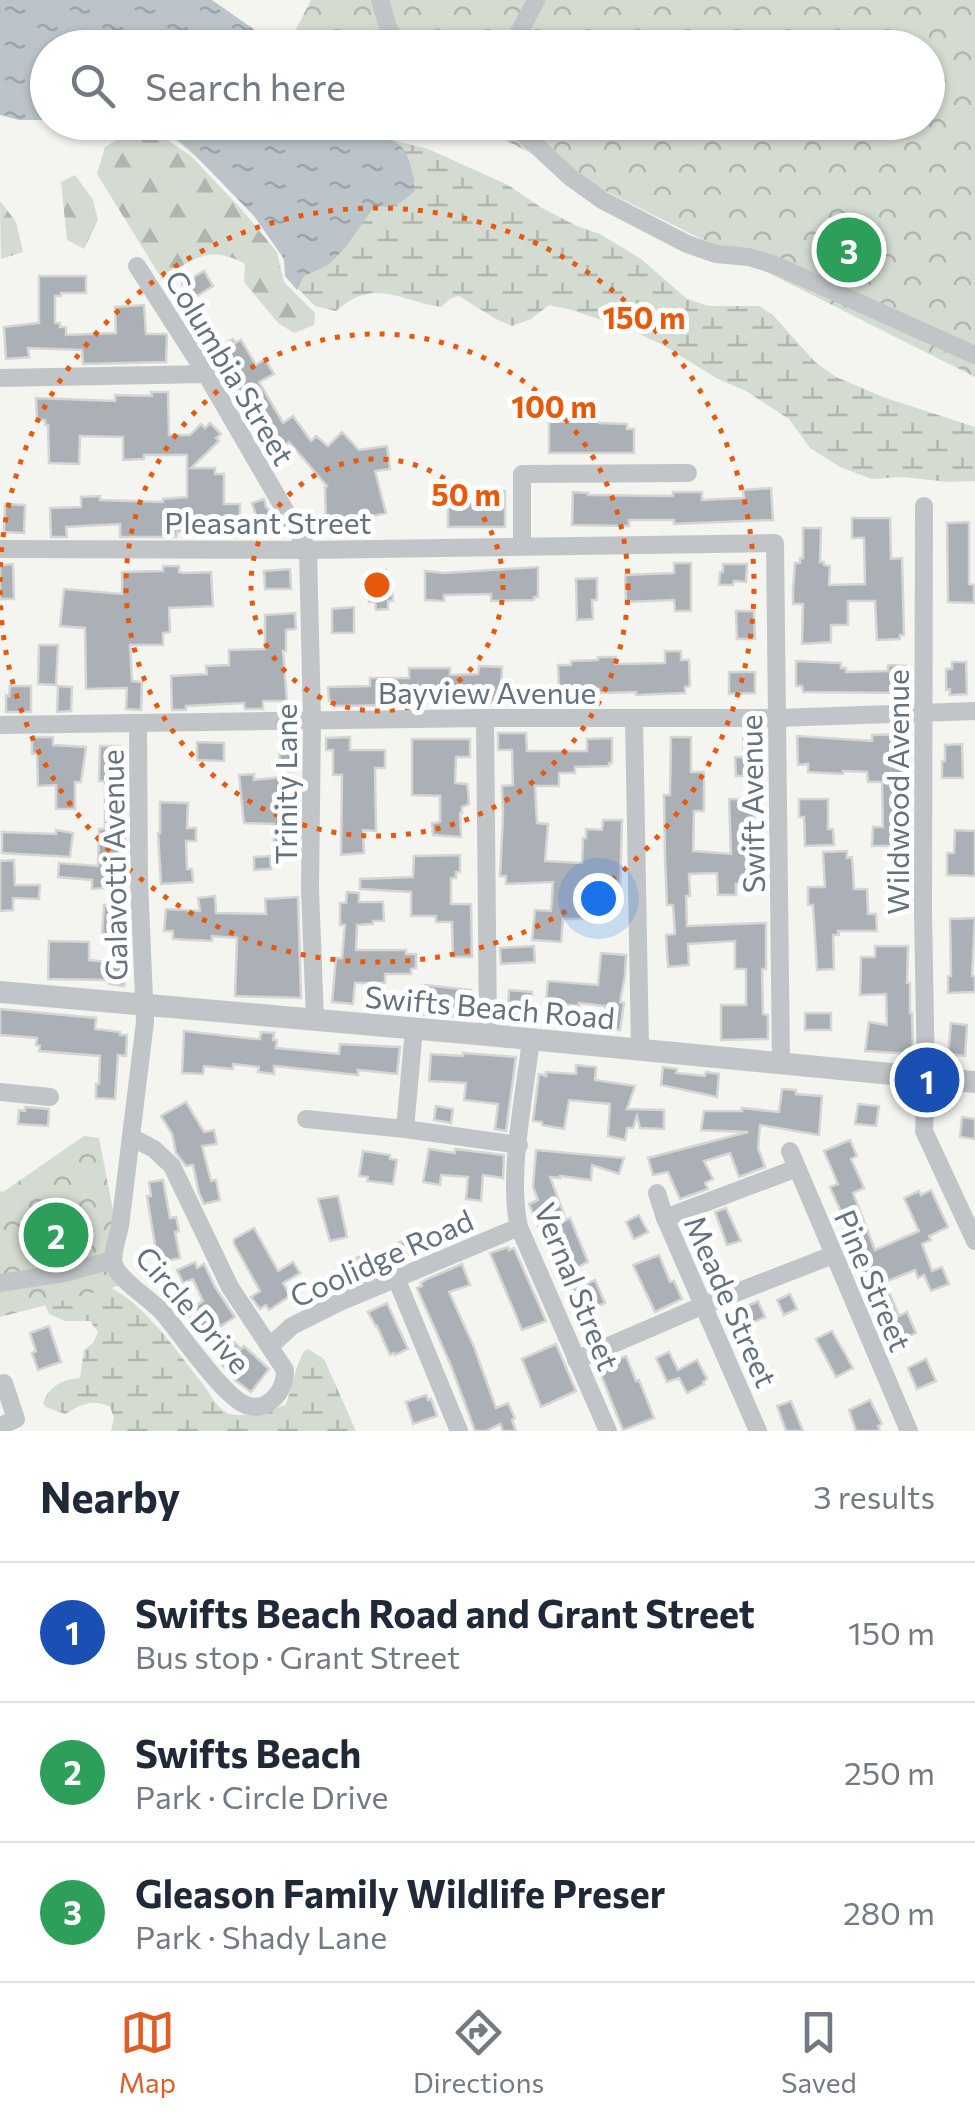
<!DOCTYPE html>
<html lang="en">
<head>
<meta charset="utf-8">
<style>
	:root { --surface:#fff; --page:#f2f2f3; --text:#1f2937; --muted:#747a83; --line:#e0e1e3; --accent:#dd5f27 }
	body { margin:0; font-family:Commissioner,sans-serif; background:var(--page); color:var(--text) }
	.you { position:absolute; left:598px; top:898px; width:35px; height:35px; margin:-25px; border:8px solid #fff; border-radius:50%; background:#1a73e8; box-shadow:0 0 0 15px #1a73e833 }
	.badge { display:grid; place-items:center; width:65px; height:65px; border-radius:50%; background:var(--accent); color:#fff; font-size:32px; font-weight:700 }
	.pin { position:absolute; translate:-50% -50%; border:5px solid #fff; box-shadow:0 2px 10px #0006 }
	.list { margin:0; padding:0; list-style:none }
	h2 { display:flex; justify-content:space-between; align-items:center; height:130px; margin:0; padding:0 40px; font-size:42px }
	h2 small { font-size:32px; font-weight:400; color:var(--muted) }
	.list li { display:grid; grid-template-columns:65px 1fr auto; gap:30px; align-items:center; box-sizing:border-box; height:140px; padding:0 40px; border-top:2px solid var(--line) }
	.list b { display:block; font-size:38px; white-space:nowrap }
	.list p { margin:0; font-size:32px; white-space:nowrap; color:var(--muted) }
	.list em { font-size:32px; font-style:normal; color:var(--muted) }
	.icon { flex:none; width:55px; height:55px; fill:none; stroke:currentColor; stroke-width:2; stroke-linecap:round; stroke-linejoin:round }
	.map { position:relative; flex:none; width:975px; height:1431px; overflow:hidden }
	.search { position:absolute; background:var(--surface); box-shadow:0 2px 8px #0004; left:30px; right:30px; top:30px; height:110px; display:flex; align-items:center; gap:25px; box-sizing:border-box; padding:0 35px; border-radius:55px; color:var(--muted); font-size:38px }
	.sheet { height:550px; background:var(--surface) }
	nav { display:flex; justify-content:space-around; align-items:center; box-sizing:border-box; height:140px; border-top:2px solid var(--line); background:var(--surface); font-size:28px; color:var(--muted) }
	nav a { display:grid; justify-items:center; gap:5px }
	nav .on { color:var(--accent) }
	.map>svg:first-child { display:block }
	.forest { fill:url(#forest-firs) }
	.wetland { fill:url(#wetland-marsh) }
	.park { fill:url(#park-crowns) }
	.water { fill:url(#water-ripples) }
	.building { fill:#aab0b6; stroke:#d5d5d3; stroke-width:2.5 }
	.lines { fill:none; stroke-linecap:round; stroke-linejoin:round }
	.minor { stroke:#c2c5c8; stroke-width:18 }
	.tertiary { stroke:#c2c5c8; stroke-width:22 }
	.ring { fill:none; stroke:#e8590c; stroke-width:5; stroke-dasharray:5 10 }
	.labels { text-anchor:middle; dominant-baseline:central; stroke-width:10; stroke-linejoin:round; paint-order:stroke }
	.street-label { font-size:30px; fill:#647280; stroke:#fff }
	.centre { fill:#e8590c; stroke:#fff; stroke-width:5 }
	.ring-label { font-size:30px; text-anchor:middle; font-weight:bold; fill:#e8590c; stroke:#fff; stroke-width:10; stroke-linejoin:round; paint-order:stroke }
</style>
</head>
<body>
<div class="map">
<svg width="975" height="1431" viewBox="0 0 975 1431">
	<defs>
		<pattern id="forest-firs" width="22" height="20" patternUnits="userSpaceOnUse" patternTransform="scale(2.5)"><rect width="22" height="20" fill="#d4dbd1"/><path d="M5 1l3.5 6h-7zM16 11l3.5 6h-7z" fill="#b0b6af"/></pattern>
		<pattern id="wetland-marsh" width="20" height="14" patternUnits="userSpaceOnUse" patternTransform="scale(2.5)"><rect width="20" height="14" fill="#d4dbd1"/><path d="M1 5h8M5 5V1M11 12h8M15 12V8" fill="none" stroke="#b0b6af"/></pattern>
		<pattern id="park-crowns" width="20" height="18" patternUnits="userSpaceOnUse" patternTransform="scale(2.5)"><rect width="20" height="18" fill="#d4dbd1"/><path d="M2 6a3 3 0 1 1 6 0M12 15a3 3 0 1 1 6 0" fill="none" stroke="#b0b6af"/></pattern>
		<pattern id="water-ripples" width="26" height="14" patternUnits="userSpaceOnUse" patternTransform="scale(2.5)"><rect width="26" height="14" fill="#bac4c9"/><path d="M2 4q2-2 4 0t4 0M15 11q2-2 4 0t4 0" fill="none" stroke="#9ba4a8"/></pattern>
	</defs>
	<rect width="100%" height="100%" fill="#f4f4f0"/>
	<!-- forest -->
	<g class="forest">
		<path d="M151,129L191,156L242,210L277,252L284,282L315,313L314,325L294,333L278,323L244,282L245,264C209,244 193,259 162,279L97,174L105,147L132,130Z"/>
		<path d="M75,175L93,200L98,220L84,249L67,240L61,182Z"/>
		<path d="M0,201L16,222L23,252L1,259Z"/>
	</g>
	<!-- wetland -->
	<g class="wetland">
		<path d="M148,123H352L380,137L428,149L508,185L542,208L577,226L600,234L641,259L687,299L709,306H759L773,315L815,362L836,377L883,397L975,427V481L948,482L903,477L872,479L840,467L810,448L789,419L746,391L718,379L661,344L633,331L572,310L549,305L531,319L512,326L496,319L459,296L450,299L441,307C398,300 373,277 336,311L315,306L285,276C285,271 286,265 284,260C276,230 178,132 148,123Z"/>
		<path d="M104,1285C142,1299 177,1352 202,1383C210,1393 215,1406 227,1413C238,1419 274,1411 286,1404C292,1386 295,1368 304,1351L308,1349L324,1359L356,1431H111L114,1418L110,1407C93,1398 80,1405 65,1414L46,1407L43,1403C50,1385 62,1380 80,1378L84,1350L93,1343L98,1332L90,1321H65L49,1314L46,1306L47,1299Z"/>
	</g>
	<!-- park -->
	<g class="park">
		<path d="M311,0H975V377L471,123L928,122V48H322L294,33Z"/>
		<path d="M84,1136L99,1138L114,1215L119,1286L0,1317V1191L3,1192Z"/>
	</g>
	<!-- water -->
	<g class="water">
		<path d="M0,0H212L279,47L48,48L47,120H19L0,115Z"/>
		<path d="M148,123H352C365,132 390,137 398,144C411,154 413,176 415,191L400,203L373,208L345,248L328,265L304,276L297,290L285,276L284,259L254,216L190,150L160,126Z"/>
	</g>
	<!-- building -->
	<g class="building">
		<path d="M204,271L213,286L192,299L182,284Z"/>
		<path d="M39,276H86V293H61V296H55V323H60V327H66V335L116,333L115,307L144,305L146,334H166L167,336L166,362L83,364L82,350L28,348L29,357L6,359L4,327L39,323Z"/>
		<path d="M233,339L235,343L241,340L256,365L265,359L274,374L259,382L283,423L293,416L311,441L316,436L328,446L342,432L359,450L387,446L390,469L375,471L386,513L357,520V531L330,533V523L326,524L325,487L327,486L289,442L281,448L262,420L257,422L222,362L217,365L210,352Z"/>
		<path d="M151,392H168L169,435H190L201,424L205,428L210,423L221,434L216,438L219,441L191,468H215V474H224V504H240L239,537H226V531L177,532L176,537H120V524L66,527L67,537H51L50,508L81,507V497L100,496V500L163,502V499L187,497V455H144V459L123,460V437L80,436L79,464L49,463L48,425H45V420H37L36,398L115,401V395L152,396Z"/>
		<path d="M599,421V423L627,424V429H634V453H549V422Z"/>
		<path d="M771,488L773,520L674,524V520H629V526L572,525L573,492L588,493V495L673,496V492H702V500L744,498L743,490Z"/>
		<path d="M486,491H505V527H448V494H486Z"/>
		<path d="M264,499L266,507L273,514L277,531L262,536L252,503Z"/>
		<path d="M5,504L25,505L24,533L4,532Z"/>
		<path d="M852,518H890L891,559L902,558L904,635H900V639L877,640L875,601H848V625H831V642L802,644L803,604H793V590L795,563H800V558H803V528H821L820,562H824V565L830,566L829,585L865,584L864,538H852Z"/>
		<path d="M969,522V584L974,585V603L948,602L947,523Z"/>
		<path d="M674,563H691V611H675L674,600L626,602L625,575L674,573Z"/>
		<path d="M13,564L14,599H0V565Z"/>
		<path d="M723,564H747L746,582L734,581L733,585H719L720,572H723Z"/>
		<path d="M163,566H179V572L184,573L211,572L213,606L169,608L170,632L163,633V645H130L132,681L142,682L141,710L126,709L127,688L86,689L85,628L60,626L64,589L122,594V572L163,571Z"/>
		<path d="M538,567V597H534V600L491,601V594L444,595V601L425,600V571L444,573Z"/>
		<path d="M290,569L291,589H265L264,571Z"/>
		<path d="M386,570V576H391L393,601H388V609L376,610L375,602H369L368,578H374L373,571Z"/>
		<path d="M597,578V600H592L593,619L577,620L576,579Z"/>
		<path d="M354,607V633H332V609Z"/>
		<path d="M736,611H754L755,639H737Z"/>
		<path d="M295,613L296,629L286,630V651H283L287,701H263V709H245L244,703L186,706V710H172L171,676L207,674L206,666L229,665V650L265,649V615Z"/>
		<path d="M39,645H58L56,685L38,684Z"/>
		<path d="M665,651H681V660H689L690,686L685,687V693L636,695V692L599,693V689L559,691L558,665H571V661L598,660V657H616V664L665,663Z"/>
		<path d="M796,661L841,663V668H846V672L888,671V665L906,666L905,693L803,692L802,686H796Z"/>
		<path d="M952,662H966L967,694L950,695V689L946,690V669H952Z"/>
		<path d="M479,666L502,667L501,703L462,701V703L409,702L395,703V705L334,706L333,701H329L328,687L370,686V678H409V668H450V675L478,674Z"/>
		<path d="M729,672H755V693L729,694Z"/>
		<path d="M10,686H31V712H6V695L9,696Z"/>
		<path d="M58,686L72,687L71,711L57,712Z"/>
		<path d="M498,733H526L527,751H587V739L612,738V763H609V766L575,767V773H559V786H535L537,823L548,824L545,861L582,863L583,838H586V829L602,830L603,820H622L620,891L584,890L582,919H563L561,942L532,940L535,910L551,911L553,882L506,884V876H500L503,815L502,786L513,785L512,750H498Z"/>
		<path d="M904,734L903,817H898V846H872L873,827H883L882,782H868L867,772L843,771V774L808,772V764L798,765L797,736L872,741V735Z"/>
		<path d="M757,736L758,743H763L764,767L756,768V776H736L735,757H744L743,737Z"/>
		<path d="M32,737H53V745L86,747L81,782H75V809H56V785L38,786L37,754H32Z"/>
		<path d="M350,737V750H385V768H375L376,831L363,830L364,853L341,855L342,775H333V750H326V738Z"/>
		<path d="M671,737H691V772H704V811H694L693,851L731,854L729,799H754L755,884H736V895H718L717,873L689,874L690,896H686L687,926L766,923V969H762L763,1014L768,1015V1039L721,1040V1005H746V969H735V941L688,944L689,965L668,967L666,935L675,934L673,905H667L665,859L664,795H670Z"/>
		<path d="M279,738H295L296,771L280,772Z"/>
		<path d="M412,739H470V757H456L455,783L467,784L468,790L469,804L462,807V813H460L461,837L433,835L432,823L440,822V796L412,795Z"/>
		<path d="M197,742L224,743V761L197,760Z"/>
		<path d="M962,744L963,778H942V761H945V745Z"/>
		<path d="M100,746H120V751H124L125,852H119L118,887L92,889V880L58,877L59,863L98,866L99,829H105V781H99Z"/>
		<path d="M254,774V780L291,776L295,833H298V851H274V824L244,823L239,775Z"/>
		<path d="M799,799H828V829H833L834,845L805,846L804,817H799Z"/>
		<path d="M160,802L188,803L187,828H196V841H186L187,869H192L193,882L161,884L158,833H160Z"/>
		<path d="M56,830L73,833L70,857L2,853V832L56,834Z"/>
		<path d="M955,830L975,831V876L947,875V853H954Z"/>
		<path d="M847,851V858L852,857L854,889H867L868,914H876L877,931H838L839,935H833L834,969L817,970L813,905H808V887H825L823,852Z"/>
		<path d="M460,855V872H456V878H451V904H471L472,957H453L452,922H436V916H411V892L360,889V879L413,877L414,856Z"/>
		<path d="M270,856L271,869L254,870V857Z"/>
		<path d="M14,860L15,885H40L39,899L13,898V910L0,911V861Z"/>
		<path d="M347,892L359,893V902H383L384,921H373V924L357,925L356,950H406V954H416V968L411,969V974H385V983H355L353,1004L332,1002L336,958H342L345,925H340V903H346Z"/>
		<path d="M215,896L216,913L266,914L265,899L298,897L301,998L235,996L237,938L212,936V941L173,939V931H164L166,909L200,911L198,898Z"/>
		<path d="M104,905L119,906V910H125L124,929H120V935H102Z"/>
		<path d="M975,918L972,976H975V992L948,993V976H951L950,919Z"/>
		<path d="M49,941L89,942V960L127,964L124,986L109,984L110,980L48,979Z"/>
		<path d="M534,946L535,962L501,964L500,948Z"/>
		<path d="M875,946H908L907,983H910V1013H912L913,1054L865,1051L869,1022L887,1025L886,994L860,995L861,957H875Z"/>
		<path d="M601,953L626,955L625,975L620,1002L624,1003L620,1030L603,1028L605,1006L579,1003V1006L558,1004L559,1001L546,1000L548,981L598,985Z"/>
		<path d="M425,985L471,990V994H475V1018L422,1014Z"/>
		<path d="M509,990L532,992L531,1010L525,1009L524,1015L512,1014V1009L508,1008Z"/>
		<path d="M0,1009L96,1018L95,1029L120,1032V1035H127L126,1056L118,1055L115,1099L96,1098V1084H99L100,1056L39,1051L40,1046L36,1045L37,1038L0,1035Z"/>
		<rect x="805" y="1013" width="26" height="17"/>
		<path d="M951,1023L967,1025L965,1056L948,1054Z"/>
		<path d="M184,1031L255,1039H260L261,1032L274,1033L273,1040H277L276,1048L339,1054L340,1044L400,1047L397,1074L358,1070V1075L349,1074L274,1066V1074L258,1072L259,1067L233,1064V1069L204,1066L203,1074L182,1073Z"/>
		<path d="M463,1053L516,1057L506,1131L495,1129L498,1104L464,1100L466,1083L429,1081L431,1054L463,1056Z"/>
		<path d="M576,1065L596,1067L595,1080L635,1086L627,1109L664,1110V1129L640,1128L637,1116L633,1128H627L625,1140L608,1136L610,1104L569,1100L564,1129L542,1125V1122L533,1121L539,1074L546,1076V1072L576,1074Z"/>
		<path d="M663,1067L677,1069L676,1073L705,1076L706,1072L719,1074L717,1097L661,1085Z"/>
		<path d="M782,1089L796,1090V1094L822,1096L819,1135L760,1125L758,1148L765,1167L739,1177L730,1153L704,1161L713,1179L705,1183L708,1189L680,1199L668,1172L653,1175L648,1158L748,1132L701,1130L704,1111H742V1108L779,1112Z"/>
		<path d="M186,1102L204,1132L214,1130L217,1144L202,1146L211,1181L216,1180L220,1200L204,1204L199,1193L193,1165L186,1166L176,1153L172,1134L161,1116Z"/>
		<path d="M858,1104L879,1106L876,1126L855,1124Z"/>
		<path d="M436,1106L453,1109L451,1123L434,1120Z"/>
		<path d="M25,1107L49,1109L48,1126L18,1124L19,1110L25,1111Z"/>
		<path d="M962,1117L975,1119V1139L960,1137Z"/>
		<path d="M850,1140L857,1156L851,1159L864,1188L853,1193L875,1250L919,1231L904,1198L919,1191L921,1195L931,1190L948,1227L929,1236L931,1240L922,1244L932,1271L942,1267L949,1284L931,1291L924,1275L918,1278L915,1270L885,1282L899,1316L907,1312L916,1333L897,1342L896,1339L891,1342L871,1300L854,1259L856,1258L839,1216L842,1214L830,1187L838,1184L824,1151Z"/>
		<path d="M429,1149L455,1153V1149L504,1155L503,1178L483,1175L481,1201L466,1199L468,1177L441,1175L440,1185L423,1182Z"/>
		<path d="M536,1150L624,1158L619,1174L592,1165L591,1180L560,1176V1178L550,1177L566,1220L570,1218L588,1262L559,1276L529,1204L538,1200L533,1187Z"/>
		<path d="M363,1151L390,1155V1159L397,1160L393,1184L367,1181L368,1177L359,1176Z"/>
		<path d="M163,1180L170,1218L176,1217L179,1231L175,1232L180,1258L158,1263L147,1196H151L149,1182Z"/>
		<path d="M338,1196L347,1237L330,1241L318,1199Z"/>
		<path d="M726,1208L741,1241L727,1245L715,1212Z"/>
		<path d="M639,1215L648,1232L634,1239L626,1222Z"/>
		<path d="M254,1228L278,1271L293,1262L300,1273L283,1283L290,1296L269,1310L266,1305L260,1309L251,1297L260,1291L234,1244V1239Z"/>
		<path d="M436,1228L443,1244L404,1259L398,1243Z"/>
		<path d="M508,1247L509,1250L514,1248L546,1321L522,1330L490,1253Z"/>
		<path d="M368,1253L375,1271L354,1279L347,1262Z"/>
		<path d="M659,1255L670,1282L674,1281L682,1299L655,1312L633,1265Z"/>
		<path d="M195,1262L197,1268L204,1264L215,1287L235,1317L221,1326L215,1318L197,1331L184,1314L203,1301L193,1279L183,1283L177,1270Z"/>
		<path d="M462,1264L470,1285L449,1292L474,1347L496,1408L508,1403L515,1418L512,1420L516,1431H503L500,1424L486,1431H475L452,1368L417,1288L422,1286L421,1283L427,1279Z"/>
		<path d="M595,1280L605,1303L577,1315L566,1292Z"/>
		<path d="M790,1294L797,1309L784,1315L777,1300Z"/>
		<path d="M758,1301L765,1317L735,1331L728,1315Z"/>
		<path d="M387,1303L408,1349L395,1355L394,1353L390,1355L377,1326L376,1327L368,1312Z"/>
		<path d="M49,1326L61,1362L38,1370L32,1353L36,1351L30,1333Z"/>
		<path d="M832,1331L853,1368L836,1377L816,1339Z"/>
		<path d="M234,1342L241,1349L244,1346L269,1369L251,1392L235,1380L217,1359Z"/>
		<path d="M556,1344L576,1391L541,1407L522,1359Z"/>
		<path d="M669,1352L678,1370L697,1360L707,1379L703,1382L704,1384L687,1393L679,1378L667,1382L656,1358Z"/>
		<path d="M626,1356L636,1381L639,1380L654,1418L623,1430L598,1367Z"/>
		<path d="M926,1359L936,1381L917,1389L908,1368Z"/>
		<path d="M426,1395L428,1400L431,1399L437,1416L413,1424L406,1402Z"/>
		<path d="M870,1400L882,1424L878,1426L880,1431H856L849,1410Z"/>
		<path d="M791,1401L803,1431H786L777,1406Z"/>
	</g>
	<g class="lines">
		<!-- minor -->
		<g class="minor">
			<path d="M380,0L389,30L404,48"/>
			<path d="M511,48L536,0"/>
			<path d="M511,122L570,177L602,200L687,244L716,254L749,257L775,265L975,355"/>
			<path d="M137,266L206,374L308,550L312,721L310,889L315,1019"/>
			<path d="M0,378L206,374"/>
			<path d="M924,506L923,912L926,1078L924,1131L975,1241"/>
			<path d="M522,546V474L688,473"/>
			<path d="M0,549L308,550L775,543L781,1064"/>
			<path d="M485,718L488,1035"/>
			<path d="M634,718L640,1050"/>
			<path d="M0,725L485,718H778L975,711"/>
			<path d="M414,1029L405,1129L519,1145"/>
			<path d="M531,1039C525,1094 507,1175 519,1227L608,1431"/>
			<path d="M0,1092L50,1097"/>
			<path d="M306,1119L405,1129"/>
			<path d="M131,1137L154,1149L172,1166L230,1287L285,1370C285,1383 280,1395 268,1403C262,1407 254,1408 246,1405C224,1397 180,1333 163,1313C152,1300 118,1280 114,1264C111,1254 118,1237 120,1226L145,1022L139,881L138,723"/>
			<path d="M790,1151L909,1431"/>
			<path d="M657,1193L665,1218L758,1431"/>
			<path d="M665,1218L797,1168"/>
			<path d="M396,1278L459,1431"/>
			<path d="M0,1283L64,1273L113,1260"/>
			<path d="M270,1346L292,1326L340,1302L519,1227"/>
			<path d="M576,1360L704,1305L833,1255"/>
			<path d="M0,1426L16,1419L4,1383"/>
		</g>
		<!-- tertiary -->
		<path class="tertiary" d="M0,992L488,1035L975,1082"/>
	</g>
	<!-- distance rings -->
	<g class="ring">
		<circle cx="377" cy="585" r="126"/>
		<circle cx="377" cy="585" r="251"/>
		<path d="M0 582A377 377 0 1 1 0 588"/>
	</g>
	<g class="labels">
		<!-- street labels -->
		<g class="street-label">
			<text transform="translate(231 367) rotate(59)">Columbia Street</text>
			<text x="268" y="521">Pleasant Street</text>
			<text x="487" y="691">Bayview Avenue</text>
			<text transform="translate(284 784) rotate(-90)">Trinity Lane</text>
			<text transform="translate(896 792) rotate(-90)">Wildwood Avenue</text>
			<text transform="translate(751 804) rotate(-91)">Swift Avenue</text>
			<text transform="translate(113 865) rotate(-91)">Galavotti Avenue</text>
			<text transform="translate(490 1006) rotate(5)">Swifts Beach Road</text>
			<text transform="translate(381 1257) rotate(-24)">Coolidge Road</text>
			<text transform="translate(874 1280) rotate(67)">Pine Street</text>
			<text transform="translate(578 1286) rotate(68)">Vernal Street</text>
			<text transform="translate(732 1301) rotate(66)">Meade Street</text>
			<text transform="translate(194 1309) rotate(49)">Circle Drive</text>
		</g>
	</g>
	<circle cx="377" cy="585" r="15" class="centre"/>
	<g class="ring-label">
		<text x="644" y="329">150 m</text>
		<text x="554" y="418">100 m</text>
		<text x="466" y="506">50 m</text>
	</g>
</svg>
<div class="you"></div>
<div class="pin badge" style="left:927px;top:1080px;background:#1a4fb4">1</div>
<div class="pin badge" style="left:56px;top:1235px;background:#2e9e5b">2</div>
<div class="pin badge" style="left:849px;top:250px;background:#2e9e5b">3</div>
<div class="search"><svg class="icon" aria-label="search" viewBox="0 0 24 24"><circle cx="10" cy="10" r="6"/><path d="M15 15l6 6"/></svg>Search here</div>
</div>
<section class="sheet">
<h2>Nearby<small>3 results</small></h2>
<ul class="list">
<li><span class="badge" style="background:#1a4fb4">1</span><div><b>Swifts Beach Road and Grant Street</b><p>Bus stop · Grant Street</p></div><em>150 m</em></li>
<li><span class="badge" style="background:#2e9e5b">2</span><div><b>Swifts Beach</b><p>Park · Circle Drive</p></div><em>250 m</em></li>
<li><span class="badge" style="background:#2e9e5b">3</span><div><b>Gleason Family Wildlife Preser</b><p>Park · Shady Lane</p></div><em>280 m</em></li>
</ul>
</section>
<nav>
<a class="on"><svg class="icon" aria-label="map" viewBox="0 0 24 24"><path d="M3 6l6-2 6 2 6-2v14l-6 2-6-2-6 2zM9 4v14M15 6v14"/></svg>Map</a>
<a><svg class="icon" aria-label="directions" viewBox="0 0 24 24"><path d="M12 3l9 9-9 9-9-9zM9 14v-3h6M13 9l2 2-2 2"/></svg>Directions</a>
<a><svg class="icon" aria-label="saved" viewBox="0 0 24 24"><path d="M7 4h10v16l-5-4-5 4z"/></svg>Saved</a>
</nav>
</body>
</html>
